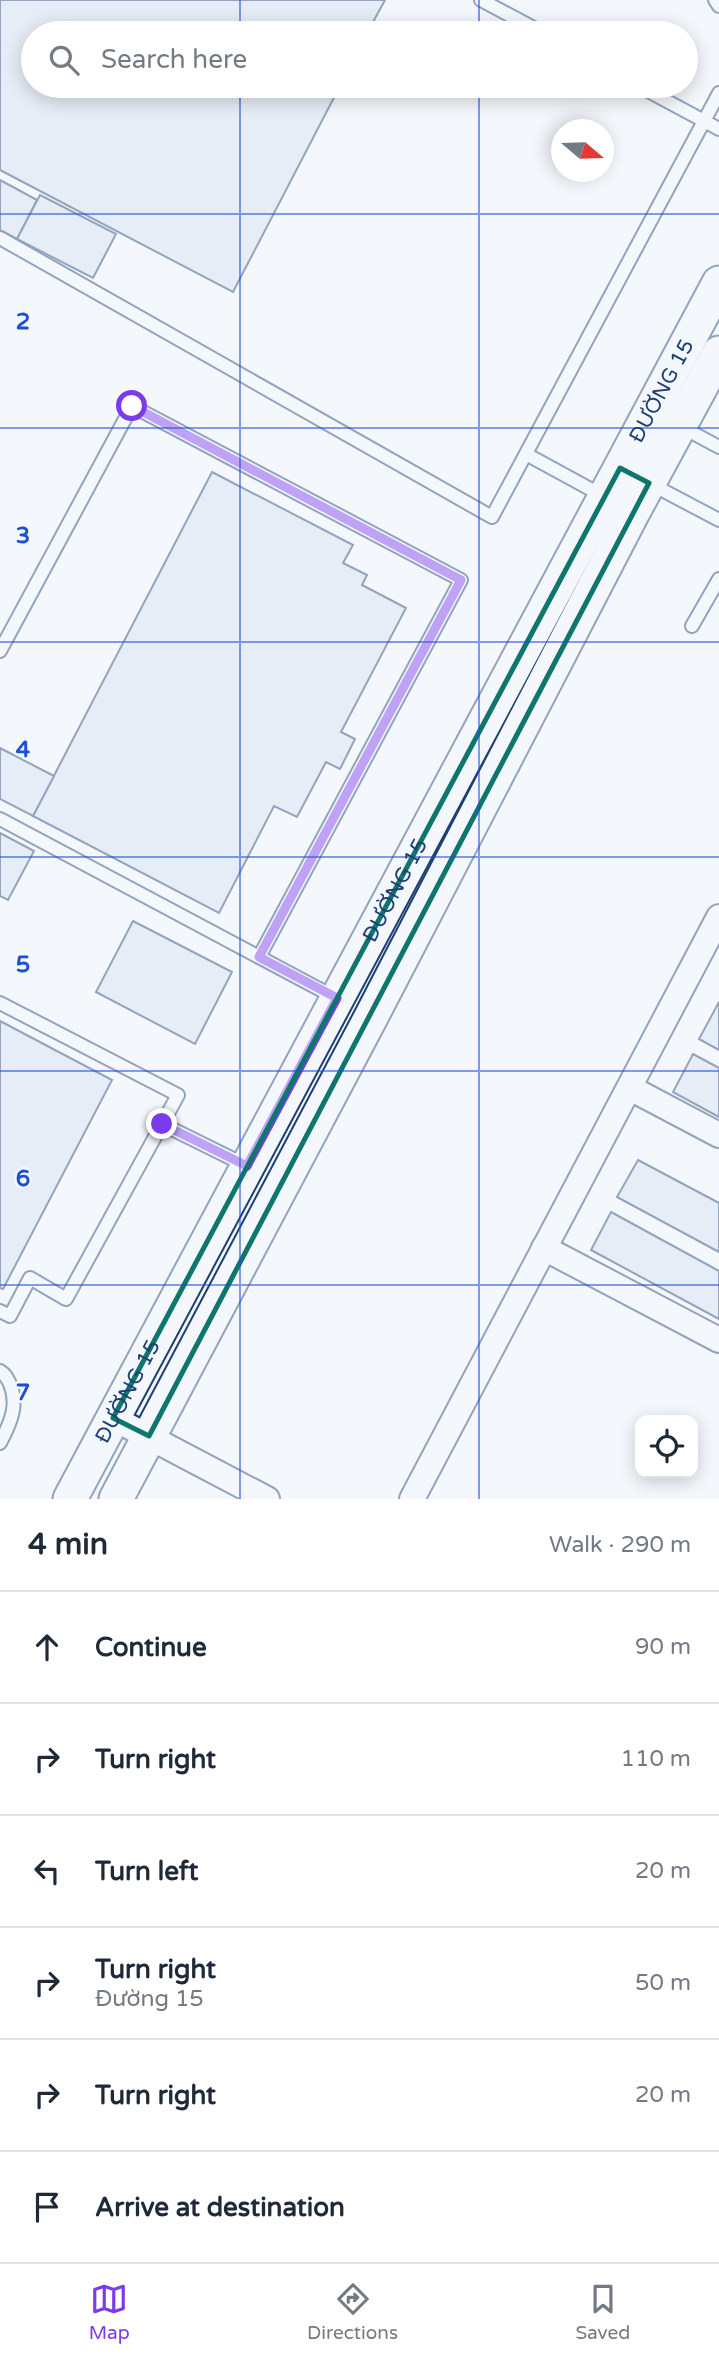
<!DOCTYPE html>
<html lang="en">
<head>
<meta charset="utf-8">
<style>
	:root { --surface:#fff; --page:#f2f2f3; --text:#1f2937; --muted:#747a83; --line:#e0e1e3; --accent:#7c3aed }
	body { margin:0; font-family:"Varela Round",sans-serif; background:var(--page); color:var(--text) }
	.controls { position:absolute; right:21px; bottom:21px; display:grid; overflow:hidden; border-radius:14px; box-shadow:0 4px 18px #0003 }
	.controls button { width:63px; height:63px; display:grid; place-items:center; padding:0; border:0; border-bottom:2px solid var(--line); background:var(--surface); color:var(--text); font:35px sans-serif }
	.compass { position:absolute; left:551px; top:119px; width:63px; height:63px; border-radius:50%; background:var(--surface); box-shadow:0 4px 18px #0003; rotate:109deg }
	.stop { position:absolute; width:21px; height:21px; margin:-16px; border:5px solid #7c3aed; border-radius:50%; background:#fff }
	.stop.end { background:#7c3aed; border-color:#fff; box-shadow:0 2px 7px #0008 }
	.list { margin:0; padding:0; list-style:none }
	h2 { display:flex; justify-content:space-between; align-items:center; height:91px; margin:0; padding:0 28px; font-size:30px }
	h2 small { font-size:23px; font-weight:400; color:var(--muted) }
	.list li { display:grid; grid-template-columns:46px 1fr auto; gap:21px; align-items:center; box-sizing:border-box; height:112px; padding:0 28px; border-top:2px solid var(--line) }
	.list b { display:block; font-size:26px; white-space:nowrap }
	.list p { margin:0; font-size:23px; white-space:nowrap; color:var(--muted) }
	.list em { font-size:23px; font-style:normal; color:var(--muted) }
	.icon { flex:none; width:38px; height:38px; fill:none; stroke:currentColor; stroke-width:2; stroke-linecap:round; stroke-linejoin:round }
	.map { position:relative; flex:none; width:719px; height:1499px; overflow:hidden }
	.search { position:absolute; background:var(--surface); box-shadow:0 4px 18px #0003; left:21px; right:21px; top:21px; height:77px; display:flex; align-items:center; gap:18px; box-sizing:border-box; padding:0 24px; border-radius:38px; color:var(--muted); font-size:26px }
	.sheet { height:763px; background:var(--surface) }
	nav { display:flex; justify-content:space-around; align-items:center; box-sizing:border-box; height:98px; border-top:2px solid var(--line); background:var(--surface); font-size:19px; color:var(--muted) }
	nav a { display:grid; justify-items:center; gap:4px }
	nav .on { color:var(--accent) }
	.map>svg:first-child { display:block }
	.building { fill:#d5e0f0; stroke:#1d3f73; stroke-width:2 }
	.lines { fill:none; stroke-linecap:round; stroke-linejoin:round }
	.lane-casing { stroke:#1d3f73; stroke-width:16 }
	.street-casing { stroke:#1d3f73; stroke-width:28 }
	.secondary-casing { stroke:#1d3f73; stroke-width:37 }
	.lane { stroke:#f4f7fb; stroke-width:12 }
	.street { stroke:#f4f7fb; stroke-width:24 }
	.secondary { stroke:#f4f7fb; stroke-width:33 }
	.route { stroke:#7c3aed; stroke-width:9 }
	.marked { fill:none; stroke:#0f766e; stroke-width:5; stroke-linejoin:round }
	.grid { fill:none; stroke:#1d4ed8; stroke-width:2; stroke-opacity:0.55 }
	.labels { text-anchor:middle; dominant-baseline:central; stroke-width:5; stroke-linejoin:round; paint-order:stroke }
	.street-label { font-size:21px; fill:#1d3f73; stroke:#f4f7fb }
	.grid-label { font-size:23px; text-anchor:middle; font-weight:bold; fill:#1d4ed8; stroke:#f4f7fb; stroke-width:5; stroke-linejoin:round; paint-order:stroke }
</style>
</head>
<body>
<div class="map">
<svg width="719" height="1499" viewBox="0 0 719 1499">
	<rect width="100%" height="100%" fill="#f4f7fb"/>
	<!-- building -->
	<g class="building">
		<path d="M0,0H385L367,33H33V86H340L233,292L0,170Z"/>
		<path d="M0,180L37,200L17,239L0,230Z"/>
		<path d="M40,195L116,234L93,278L17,239Z"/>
		<path d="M212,472L353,545L343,563L367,575L362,585L406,608L341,732L355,739L340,769L326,762L297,817L274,806L219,913L33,816Z"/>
		<path d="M0,748L54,776L33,816L0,799Z"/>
		<path d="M0,833L34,851L8,900L0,896Z"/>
		<path d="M133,921L232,972L195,1044L96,992Z"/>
		<path d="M719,1002V1050L699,1039Z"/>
		<path d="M0,1021L112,1080L3,1289L0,1288Z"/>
		<path d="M693,1054L719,1068V1117L673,1092Z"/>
		<path d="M638,1160L719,1203V1252L617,1197Z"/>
		<path d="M611,1212L719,1271V1319L591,1250Z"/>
	</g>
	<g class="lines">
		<!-- lane casing -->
		<g class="lane-casing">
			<g id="lane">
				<path d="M481,0L543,33"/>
				<path d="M715,0L719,6"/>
				<path d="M639,86L719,129"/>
				<path d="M0,238L492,517L719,93"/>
				<path d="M680,426L719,447"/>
				<path d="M526,454L603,496"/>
				<path d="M649,483L719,520"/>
				<path d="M692,626L719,579"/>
				<path d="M0,651L132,406L461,580L259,957"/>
				<path d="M0,819L336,998"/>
				<path d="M0,1003L178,1095L66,1299L30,1278L10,1316L0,1311"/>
				<path d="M162,1124L247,1166"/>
				<path d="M0,1371C6,1375 7,1378 10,1384C19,1405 10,1424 0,1443"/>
			</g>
		</g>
		<!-- street casing -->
		<g class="street-casing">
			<g id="street">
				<path d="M630,1088L719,1135"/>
				<path d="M544,1248L719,1340"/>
				<path d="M113,1418L267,1499"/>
				<path d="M412,1499L719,917"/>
			</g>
		</g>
		<!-- secondary casing -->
		<g class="secondary-casing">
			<g id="secondary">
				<path id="s1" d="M70,1499L719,283"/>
				<path d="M116,1499L371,1017L632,514L719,353"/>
			</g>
		</g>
		<!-- lane -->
		<use href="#lane" class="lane"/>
		<!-- street -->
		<use href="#street" class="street"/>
		<!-- secondary -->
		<use href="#secondary" class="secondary"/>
	</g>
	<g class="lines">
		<!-- route -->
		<path class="route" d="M132,406L461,580L259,957L337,998L247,1166L162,1124"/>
	</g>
	<!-- marked area -->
	<path d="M0 0H719V1499H0ZM620,468L649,483L149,1436L113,1418Z" fill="#f4f7fb" fill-opacity=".55" fill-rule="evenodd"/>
	<path class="marked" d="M620,468L649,483L149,1436L113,1418Z"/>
	<!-- grid -->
	<path class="grid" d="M240,0V33M479,0V33M240,86V1499M479,86V1499M0,214H719M0,428H719M0,642H719M0,857H719M0,1071H719M0,1285H719"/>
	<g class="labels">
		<!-- street labels -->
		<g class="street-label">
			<text stroke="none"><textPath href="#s1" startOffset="1256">ĐƯỜNG 15</textPath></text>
			<text stroke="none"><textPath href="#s1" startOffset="690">ĐƯỜNG 15</textPath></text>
			<text stroke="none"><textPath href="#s1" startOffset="122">ĐƯỜNG 15</textPath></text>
		</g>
	</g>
	<g class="grid-label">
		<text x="23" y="329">2</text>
		<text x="23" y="543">3</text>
		<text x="23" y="757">4</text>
		<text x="23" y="972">5</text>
		<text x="23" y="1186">6</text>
		<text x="23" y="1400">7</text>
	</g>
</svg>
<div class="controls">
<button><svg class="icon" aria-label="locate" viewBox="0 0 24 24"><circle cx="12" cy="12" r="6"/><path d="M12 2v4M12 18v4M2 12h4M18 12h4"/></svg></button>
</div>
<svg class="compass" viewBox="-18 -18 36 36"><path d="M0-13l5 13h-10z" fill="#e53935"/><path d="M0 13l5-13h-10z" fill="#747a83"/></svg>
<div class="stop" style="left:132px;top:406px"></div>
<div class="stop end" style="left:162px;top:1124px"></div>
<div class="search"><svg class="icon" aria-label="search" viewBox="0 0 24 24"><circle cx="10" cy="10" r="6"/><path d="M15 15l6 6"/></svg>Search here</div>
</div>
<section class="sheet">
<h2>4 min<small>Walk · 290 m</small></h2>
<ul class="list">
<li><svg class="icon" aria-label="ahead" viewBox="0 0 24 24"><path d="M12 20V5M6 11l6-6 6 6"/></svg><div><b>Continue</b></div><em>90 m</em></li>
<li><svg class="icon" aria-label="right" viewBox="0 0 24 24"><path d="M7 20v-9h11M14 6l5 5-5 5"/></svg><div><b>Turn right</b></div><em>110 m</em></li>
<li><svg class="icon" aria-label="left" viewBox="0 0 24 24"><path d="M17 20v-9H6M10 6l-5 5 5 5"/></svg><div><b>Turn left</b></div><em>20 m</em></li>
<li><svg class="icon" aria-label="right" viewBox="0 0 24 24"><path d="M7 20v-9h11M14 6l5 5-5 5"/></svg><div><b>Turn right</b><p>Đường 15</p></div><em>50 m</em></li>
<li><svg class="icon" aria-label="right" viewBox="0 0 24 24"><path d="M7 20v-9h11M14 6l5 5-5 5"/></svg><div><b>Turn right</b></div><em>20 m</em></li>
<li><svg class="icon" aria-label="arrive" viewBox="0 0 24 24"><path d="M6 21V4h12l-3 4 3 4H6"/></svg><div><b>Arrive at destination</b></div></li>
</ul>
</section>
<nav>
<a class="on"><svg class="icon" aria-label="map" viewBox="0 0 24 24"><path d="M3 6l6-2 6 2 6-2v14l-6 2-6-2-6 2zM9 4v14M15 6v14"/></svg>Map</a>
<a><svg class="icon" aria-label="directions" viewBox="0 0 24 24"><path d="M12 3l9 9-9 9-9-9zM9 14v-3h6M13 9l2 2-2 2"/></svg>Directions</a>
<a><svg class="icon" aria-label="saved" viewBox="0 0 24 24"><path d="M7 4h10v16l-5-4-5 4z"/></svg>Saved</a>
</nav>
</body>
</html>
